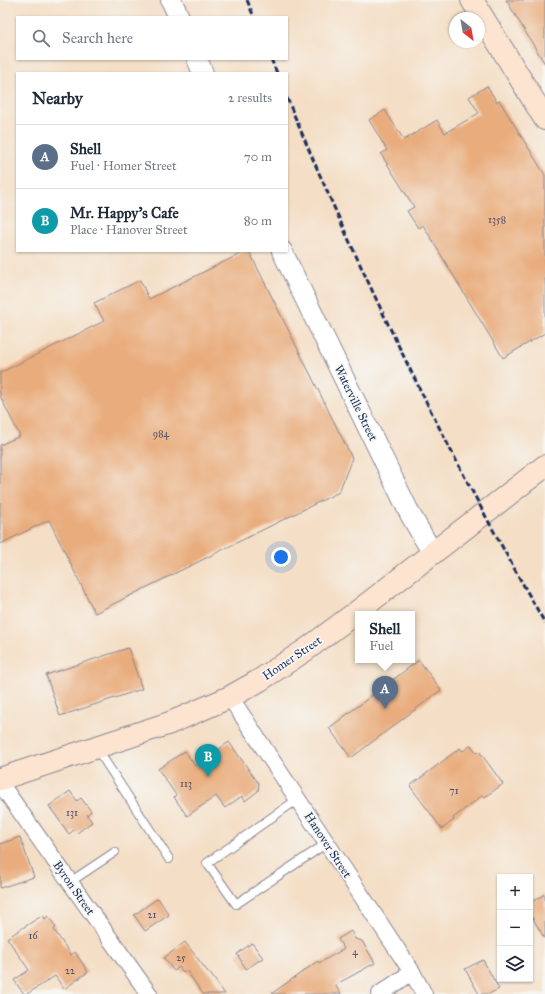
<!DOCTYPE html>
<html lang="en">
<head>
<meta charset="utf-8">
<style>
	:root { --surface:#fff; --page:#f2f2f3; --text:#1f2937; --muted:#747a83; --line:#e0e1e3; --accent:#d1495b }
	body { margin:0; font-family:"IM FELL Great Primer",serif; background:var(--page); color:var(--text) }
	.controls { position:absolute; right:12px; bottom:12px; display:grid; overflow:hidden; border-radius:0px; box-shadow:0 1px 3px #0004 }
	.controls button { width:36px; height:36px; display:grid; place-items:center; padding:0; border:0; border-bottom:1px solid var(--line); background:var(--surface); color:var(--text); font:20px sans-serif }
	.compass { position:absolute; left:449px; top:12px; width:36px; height:36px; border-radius:50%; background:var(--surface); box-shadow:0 1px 3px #0004; rotate:149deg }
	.you { position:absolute; left:281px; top:557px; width:14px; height:14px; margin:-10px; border:3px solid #fff; border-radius:50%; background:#1a73e8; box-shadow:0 0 0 6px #1a73e833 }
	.badge { display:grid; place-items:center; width:26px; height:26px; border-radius:50%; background:var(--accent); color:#fff; font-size:13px; font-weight:700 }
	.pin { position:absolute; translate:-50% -33px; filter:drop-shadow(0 1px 2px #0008) }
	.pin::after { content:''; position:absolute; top:21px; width:14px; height:12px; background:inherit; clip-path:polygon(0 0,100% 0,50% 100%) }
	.popup { position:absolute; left:355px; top:611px; width:60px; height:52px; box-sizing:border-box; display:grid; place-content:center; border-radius:0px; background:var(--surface); filter:drop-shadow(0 1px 3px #0005); font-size:13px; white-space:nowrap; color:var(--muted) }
	.popup b { font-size:15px; color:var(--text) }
	.popup::after { content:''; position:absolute; left:50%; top:100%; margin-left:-8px; border:8px solid transparent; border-top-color:var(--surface) }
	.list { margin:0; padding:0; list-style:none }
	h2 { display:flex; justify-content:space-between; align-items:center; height:52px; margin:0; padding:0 16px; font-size:17px }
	h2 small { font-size:13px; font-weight:400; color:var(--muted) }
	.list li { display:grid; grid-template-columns:26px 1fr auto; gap:12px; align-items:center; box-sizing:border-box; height:64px; padding:0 16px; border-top:1px solid var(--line) }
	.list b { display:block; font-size:15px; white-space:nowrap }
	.list p { margin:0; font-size:13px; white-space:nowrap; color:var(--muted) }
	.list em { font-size:13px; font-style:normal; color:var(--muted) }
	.icon { flex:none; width:22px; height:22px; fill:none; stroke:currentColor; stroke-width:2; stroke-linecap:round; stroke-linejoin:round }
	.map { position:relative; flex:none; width:545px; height:994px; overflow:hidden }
	.search { position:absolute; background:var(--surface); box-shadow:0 1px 3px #0004; left:16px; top:16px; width:272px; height:44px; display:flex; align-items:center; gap:10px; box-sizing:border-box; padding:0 14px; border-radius:0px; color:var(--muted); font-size:15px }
	.panel { position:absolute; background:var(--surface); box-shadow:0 1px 3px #0004; left:16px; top:72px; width:272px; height:180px; border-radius:0px }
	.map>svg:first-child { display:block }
	.building { fill:#e9ac7b }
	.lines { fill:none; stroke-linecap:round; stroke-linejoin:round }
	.service-casing { stroke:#888692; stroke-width:10 }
	.minor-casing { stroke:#888692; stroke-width:18 }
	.tertiary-casing { stroke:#888692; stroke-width:22 }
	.secondary-casing { stroke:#888692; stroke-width:24 }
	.service { stroke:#fff; stroke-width:8 }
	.minor { stroke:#fff; stroke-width:16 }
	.tertiary { stroke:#fff; stroke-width:20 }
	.secondary { stroke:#fde4d0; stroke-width:22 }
	.rail { stroke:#1b2f5e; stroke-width:3; stroke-dasharray:6 3; stroke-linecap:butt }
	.labels { text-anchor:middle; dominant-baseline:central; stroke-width:3.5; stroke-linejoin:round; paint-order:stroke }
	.number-label { font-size:10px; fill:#4e4e65 }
	.street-label { font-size:12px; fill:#1b2f5e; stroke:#f6f6f2 }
</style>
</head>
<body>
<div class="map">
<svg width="545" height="994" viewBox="0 0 545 994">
	<rect width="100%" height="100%" fill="#f6f6f2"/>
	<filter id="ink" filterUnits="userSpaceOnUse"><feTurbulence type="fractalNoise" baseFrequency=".025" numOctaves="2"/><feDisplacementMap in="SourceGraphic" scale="8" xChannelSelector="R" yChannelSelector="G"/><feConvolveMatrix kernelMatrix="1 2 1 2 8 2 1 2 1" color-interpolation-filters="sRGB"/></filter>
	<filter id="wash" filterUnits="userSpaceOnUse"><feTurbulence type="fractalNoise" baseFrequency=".012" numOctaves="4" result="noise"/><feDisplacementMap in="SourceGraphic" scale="16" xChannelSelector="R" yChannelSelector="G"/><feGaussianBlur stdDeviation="0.9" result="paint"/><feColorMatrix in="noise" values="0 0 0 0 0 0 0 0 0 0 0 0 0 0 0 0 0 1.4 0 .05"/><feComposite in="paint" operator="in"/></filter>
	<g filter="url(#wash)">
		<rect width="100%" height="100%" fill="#f4dec5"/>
		<g id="blocks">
			<!-- building -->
			<g class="building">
				<path d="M506,0H545V64Z"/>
				<path d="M487,86L497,102L499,100L545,175V333L503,358L423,225L418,228L407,211L414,207L381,154L387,150L369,120L385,110L404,140L437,120L445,133L479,113L469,97Z"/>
				<path d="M246,251H249L352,458L339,492L95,613L49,520L0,544V445L20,436L0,396V373L104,321L94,303L140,280L149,299Z"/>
				<path d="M128,648L142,689L60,716L46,675Z"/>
				<path d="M419,660L441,690L351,758L329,728Z"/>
				<path d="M229,742L259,784L258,791L245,801L242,796L225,808L216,796L187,816L174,797L176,795L158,769L185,751L195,766Z"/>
				<path d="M471,745L477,753L479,751L503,784L485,797L483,795L453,818L454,820L442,829L410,786L460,748L463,751Z"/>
				<path d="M70,791L77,801L81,798L91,811L87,815L92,822L77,833L74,830L69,834L49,806Z"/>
				<path d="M20,837L34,877L0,888V844Z"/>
				<path d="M545,894V939L530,914V903Z"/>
				<path d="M158,898L169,915L145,931L134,915Z"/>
				<path d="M43,915L45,919L48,916L56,927L54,930L71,955L75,952L88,972L64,989L55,976L27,994H24L14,980L29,970L7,938Z"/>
				<path d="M351,931L355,939L362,941L375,963L335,985L341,994H271L318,961L319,963L344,949L338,939Z"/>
				<path d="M185,942L208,972H209L225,994H203L186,970L183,972L179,967L174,971L164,958Z"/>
				<path d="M252,943L263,958L246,969L237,954Z"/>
				<path d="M483,960L499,989L489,994H479L465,969Z"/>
			</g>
		</g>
	</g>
	<g filter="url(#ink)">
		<use href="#blocks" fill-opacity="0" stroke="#888692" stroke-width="1"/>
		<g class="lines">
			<!-- service casing -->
			<g class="service-casing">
				<g id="service">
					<path d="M97,749L169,859"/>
					<path d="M298,799L207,863L236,904L327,843"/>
					<path d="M70,882L115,852"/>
				</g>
			</g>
			<!-- minor casing -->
			<g class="minor-casing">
				<g id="minor">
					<path d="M230,697L412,972L424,994"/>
					<path d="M0,783L149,994"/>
					<path d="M380,994L412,972"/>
				</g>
			</g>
			<!-- tertiary casing -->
			<g class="tertiary-casing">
				<g id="tertiary">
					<path d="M171,0L179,17"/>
					<path d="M197,59L203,73"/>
					<path d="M282,251L410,514L433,554"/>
				</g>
			</g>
			<!-- secondary casing -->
			<g class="secondary-casing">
				<g id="secondary">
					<path d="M472,0L545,119"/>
					<path d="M0,779L170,723L230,697L260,680L307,649L362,608L545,466"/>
				</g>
			</g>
			<!-- service -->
			<use href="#service" class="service"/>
			<!-- minor -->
			<use href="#minor" class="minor"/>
			<!-- tertiary -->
			<use href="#tertiary" class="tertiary"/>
			<!-- secondary -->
			<use href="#secondary" class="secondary"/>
			<!-- rail -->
			<g class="rail">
				<path d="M247,0L254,17"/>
				<path d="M271,59L277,73"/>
				<path d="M287,98C362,278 448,454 545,623"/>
			</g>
		</g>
	</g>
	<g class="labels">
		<!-- number labels -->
		<g class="number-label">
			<text x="497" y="220">1358</text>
			<text x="161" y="434">984</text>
			<text x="186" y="784">113</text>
			<text x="454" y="791">71</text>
			<text x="72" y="813">131</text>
			<text x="152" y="915">21</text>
			<text x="33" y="936">16</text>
			<text x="355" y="952">4</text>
			<text x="181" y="958">25</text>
			<text x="70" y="971">22</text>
		</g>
		<!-- street labels -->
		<g class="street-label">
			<text transform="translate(356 403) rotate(64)">Waterville Street</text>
			<text transform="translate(292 658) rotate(-34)">Homer Street</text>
			<text transform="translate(328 845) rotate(57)">Hanover Street</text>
			<text transform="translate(74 888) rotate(55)">Byron Street</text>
		</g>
	</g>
</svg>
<div class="controls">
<button>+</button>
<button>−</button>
<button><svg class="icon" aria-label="layers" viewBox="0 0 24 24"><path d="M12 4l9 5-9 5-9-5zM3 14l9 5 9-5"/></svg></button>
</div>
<svg class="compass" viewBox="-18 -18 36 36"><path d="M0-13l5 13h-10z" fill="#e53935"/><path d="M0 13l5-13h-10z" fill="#747a83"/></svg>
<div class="you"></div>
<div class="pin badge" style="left:385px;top:709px;background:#5c6f8a">A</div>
<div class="popup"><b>Shell</b>Fuel</div>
<div class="pin badge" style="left:208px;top:777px;background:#0f9aa8">B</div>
<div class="search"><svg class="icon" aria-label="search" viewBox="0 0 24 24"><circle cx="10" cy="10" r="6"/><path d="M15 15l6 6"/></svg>Search here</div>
<section class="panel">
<h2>Nearby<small>2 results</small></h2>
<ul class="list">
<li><span class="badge" style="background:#5c6f8a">A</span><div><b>Shell</b><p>Fuel · Homer Street</p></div><em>70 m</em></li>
<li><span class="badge" style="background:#0f9aa8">B</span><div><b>Mr. Happy's Cafe</b><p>Place · Hanover Street</p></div><em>80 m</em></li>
</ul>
</section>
</div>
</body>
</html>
